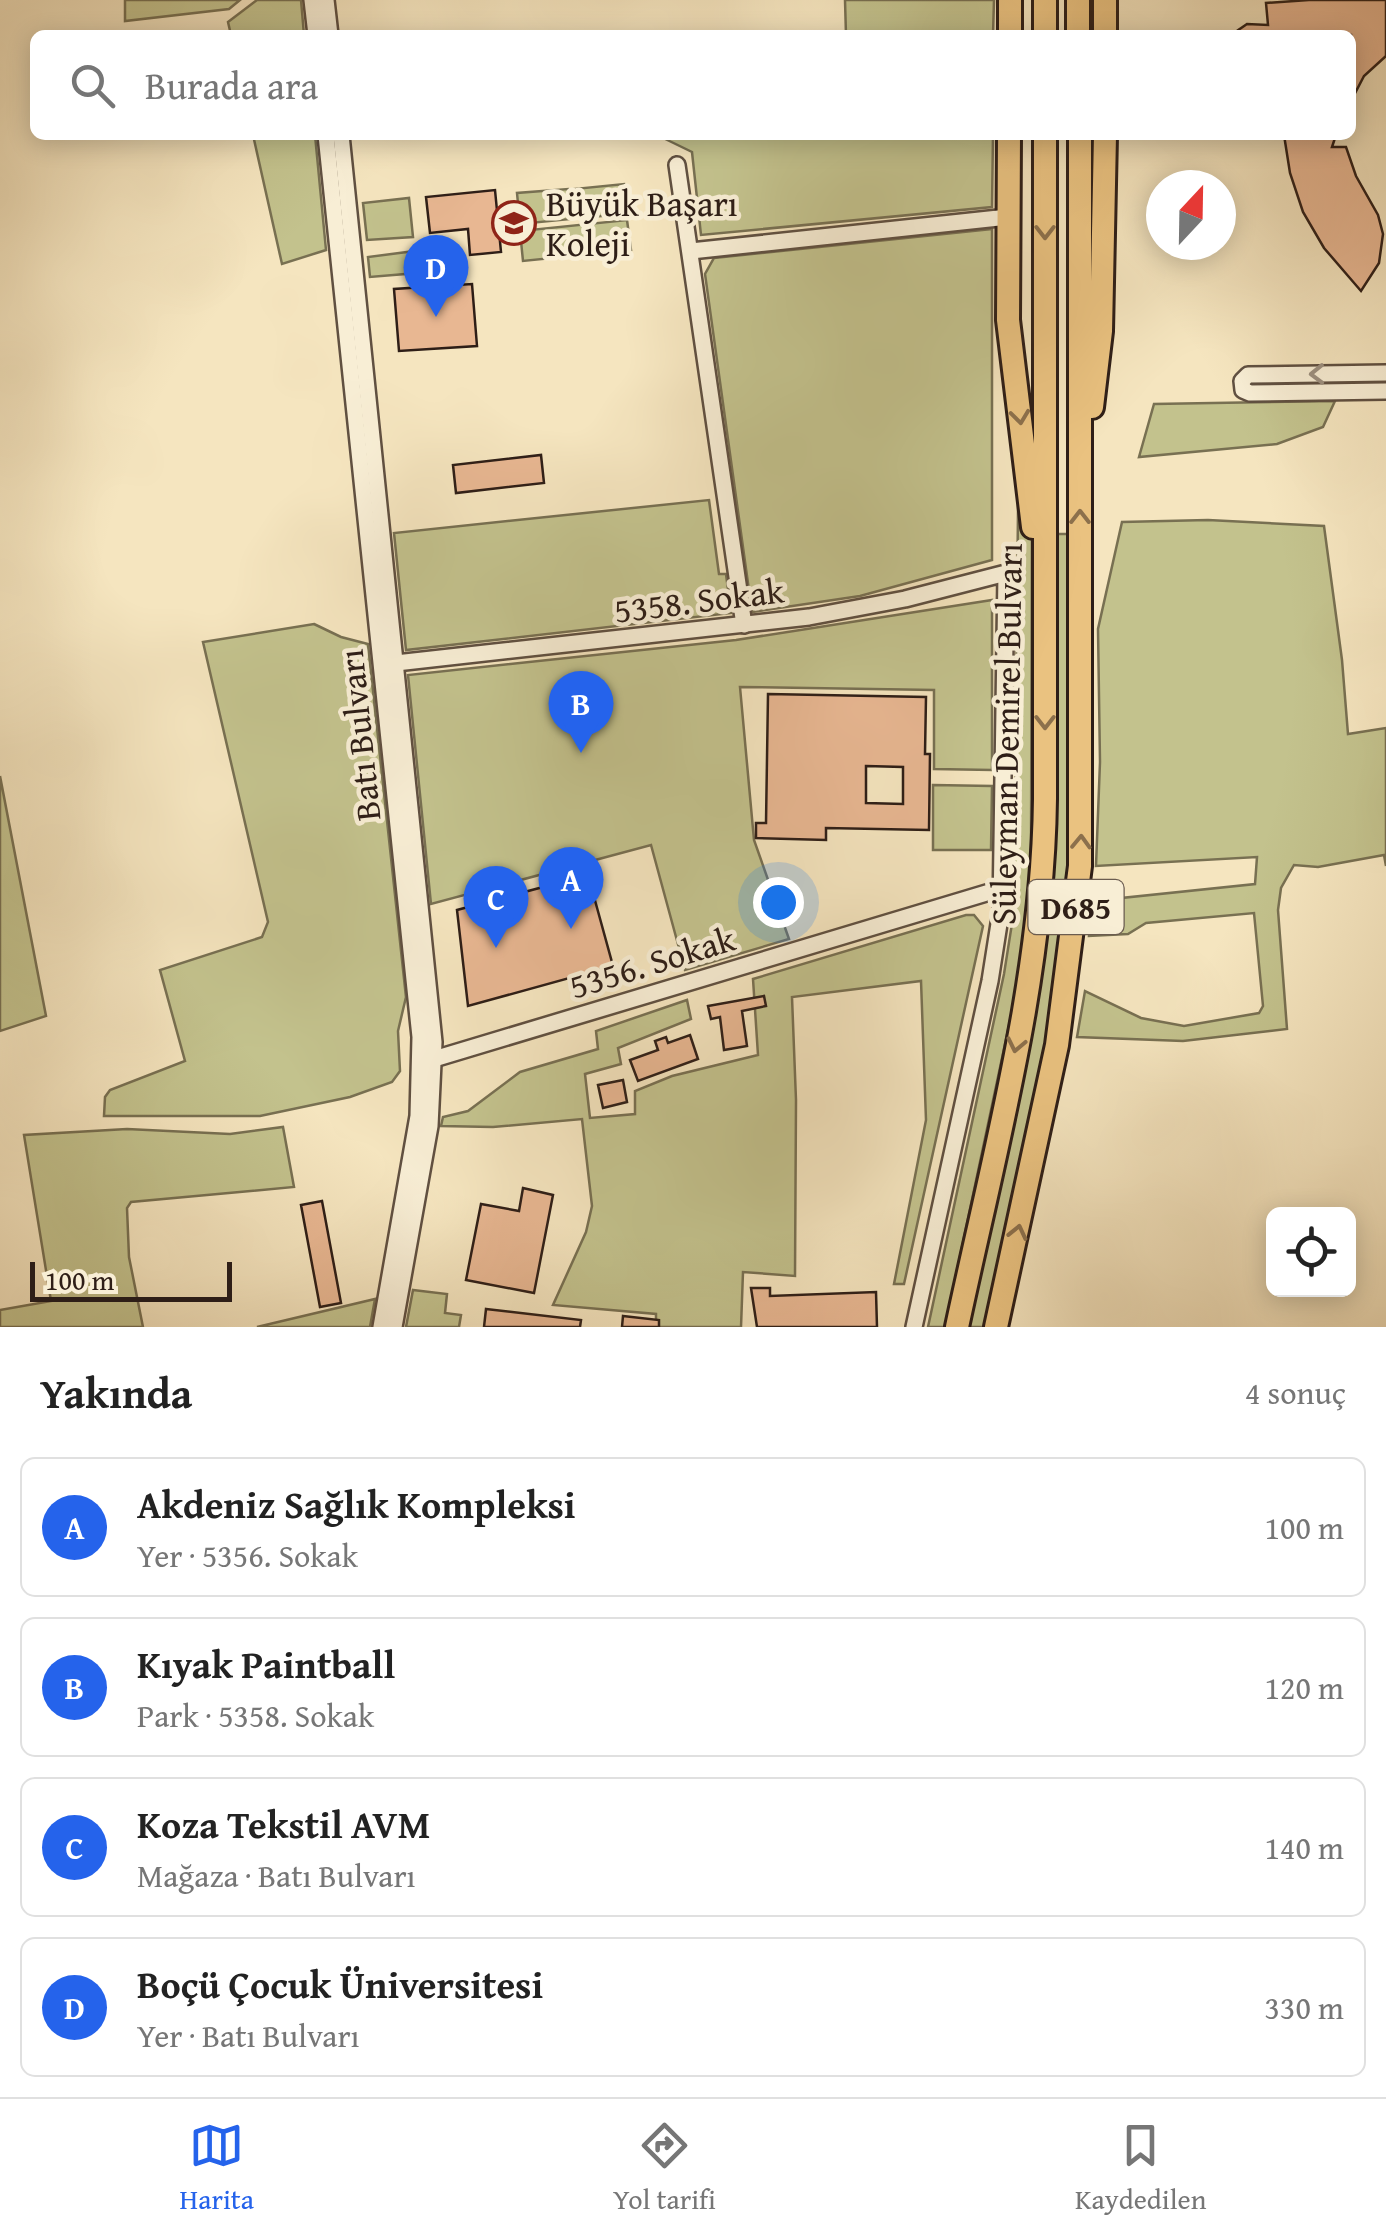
<!DOCTYPE html>
<html lang="tr">
<head>
<meta charset="utf-8">
<style>
	:root { --surface:#fff; --page:#f2f2f2; --text:#222; --muted:#767676; --line:#e0e0e0; --accent:#2563eb }
	body { margin:0; font-family:"Gentium Book Plus",serif; background:var(--page); color:var(--text) }
	.controls { position:absolute; right:30px; bottom:30px; display:grid; overflow:hidden; border-radius:15px; box-shadow:0 5px 25px #0003 }
	.controls button { width:90px; height:90px; display:grid; place-items:center; padding:0; border:0; border-bottom:2px solid var(--line); background:var(--surface); color:var(--text); font:50px sans-serif }
	.compass { position:absolute; left:1146px; top:170px; width:90px; height:90px; border-radius:50%; background:var(--surface); box-shadow:0 5px 25px #0003; rotate:22deg }
	.scale { position:absolute; left:30px; bottom:25px; width:202px; box-sizing:border-box; padding-left:10px; border:5px solid #2e1e17; border-top:0; font-size:28px; line-height:35px; white-space:nowrap; color:#2e1e17; -webkit-text-stroke:8px #f8eed5; paint-order:stroke }
	.you { position:absolute; left:778px; top:902px; width:35px; height:35px; margin:-25px; border:8px solid #fff; border-radius:50%; background:#1a73e8; box-shadow:0 0 0 15px #1a73e833 }
	.badge { display:grid; place-items:center; width:65px; height:65px; border-radius:50%; background:var(--accent); color:#fff; font-size:32px; font-weight:700 }
	.pin { position:absolute; translate:-50% -82px; filter:drop-shadow(0 2px 5px #0008) }
	.pin::after { content:''; position:absolute; top:52px; width:35px; height:30px; background:inherit; clip-path:polygon(0 0,100% 0,50% 100%) }
	.list { margin:0; padding:0; list-style:none }
	h2 { display:flex; justify-content:space-between; align-items:center; height:130px; margin:0; padding:0 40px; font-size:42px }
	h2 small { font-size:32px; font-weight:400; color:var(--muted) }
	.list li { display:grid; grid-template-columns:65px 1fr auto; gap:30px; align-items:center; box-sizing:border-box; height:140px; margin:0 20px 20px; padding:0 20px; border:2px solid var(--line); border-radius:15px }
	.list b { display:block; font-size:38px; white-space:nowrap }
	.list p { margin:0; font-size:32px; white-space:nowrap; color:var(--muted) }
	.list em { font-size:32px; font-style:normal; color:var(--muted) }
	.icon { flex:none; width:55px; height:55px; fill:none; stroke:currentColor; stroke-width:2; stroke-linecap:round; stroke-linejoin:round }
	.map { position:relative; flex:none; width:1386px; height:1327px; overflow:hidden }
	.search { position:absolute; background:var(--surface); box-shadow:0 5px 25px #0003; left:30px; right:30px; top:30px; height:110px; display:flex; align-items:center; gap:25px; box-sizing:border-box; padding:0 35px; border-radius:15px; color:var(--muted); font-size:38px }
	.sheet { height:770px; background:var(--surface) }
	nav { display:flex; justify-content:space-around; align-items:center; box-sizing:border-box; height:140px; border-top:2px solid var(--line); background:var(--surface); font-size:28px; color:var(--muted) }
	nav a { display:grid; justify-items:center; gap:5px }
	nav .on { color:var(--accent) }
	.map>svg:first-child { display:block }
	.green { fill:#c3c28d; stroke:#787052; stroke-width:2.5 }
	.building { fill:#e8b792; stroke:#2e1e17; stroke-width:2.5; fill-rule:evenodd }
	.lines { fill:none; stroke-linecap:round; stroke-linejoin:round }
	.minor-casing { stroke:#605041; stroke-width:20 }
	.highway-casing { stroke:#2e1e17; stroke-width:28 }
	.minor { stroke:#f8eed5; stroke-width:15 }
	.highway { stroke:#eac280; stroke-width:22 }
	.oneway { stroke:#8c704c }
	.oneway2 { stroke:#9d9080 }
	.labels { text-anchor:middle; dominant-baseline:central; stroke-width:9; stroke-linejoin:round; paint-order:stroke }
	.shield { fill:#f8eed5; stroke:#6b5c50; stroke-width:2.5 }
	.shield-label { font-size:32px; font-weight:bold; fill:#2e1e17 }
	.poi-label { font-size:35px; fill:#2e1e17; stroke:#f8eed5; text-anchor:start }
	.street-label { font-size:35px; fill:#2e1e17; stroke:#f8eed5 }
</style>
</head>
<body>
<div class="map">
<svg width="1386" height="1327" viewBox="0 0 1386 1327">
	<rect width="100%" height="100%" fill="#f5e5bf"/>
	<filter id="stains"><feTurbulence type="fractalNoise" baseFrequency=".002" numOctaves="4"/><feColorMatrix values="0 0 0 0 .2 0 0 0 0 .09 0 0 0 0 .02 0 0 0 .5 -.17"/></filter>
	<radialGradient id="worn" r=".72"><stop offset=".6" stop-color="#630" stop-opacity="0"/><stop offset="1" stop-color="#630" stop-opacity=".3"/></radialGradient>
	<!-- green -->
	<g class="green">
		<path d="M125,0H240L229,9L125,21Z"/>
		<path d="M257,0H301L304,35H231L228,22Z"/>
		<path d="M845,0H994L993,35H846Z"/>
		<path d="M253,135H315L326,250L282,264Z"/>
		<path d="M657,135H993L992,207L701,235L692,152Z"/>
		<path d="M624,184L627,214L577,218L574,189Z"/>
		<path d="M568,189L571,219L520,224L517,193Z"/>
		<path d="M409,198L413,237L367,240L363,203Z"/>
		<path d="M627,220L631,250L523,261L520,231Z"/>
		<path d="M992,229V560L860,596L752,612L705,274L714,258Z"/>
		<path d="M415,251L417,273L370,277L368,257Z"/>
		<path d="M1335,401L1323,427L1277,444L1139,457L1154,404Z"/>
		<path d="M1019,410L1032,520L1031,849L1028,911L1016,992L945,1327H928L1004,974L1014,911Z"/>
		<path d="M709,500L719,574H726L731,613L406,650L394,533Z"/>
		<path d="M1208,520L1324,526L1342,660L1348,734L1386,728V866L1384,855L1318,867L1294,865L1281,888L1278,910L1287,1029L1183,1041L1077,1037L1085,991L1141,1018L1184,1026L1259,1013L1263,1006L1254,913L1146,923L1128,934L1089,936L1093,901L1255,884L1257,857L1096,866L1100,762L1098,629L1122,522Z"/>
		<path d="M1055,534H1070V881L1048,1050L986,1327H967L1051,894Z"/>
		<path d="M992,600V770L934,769V690L740,687L754,840L789,939L685,970L651,845L431,904L408,675L736,640Z"/>
		<path d="M314,624L341,637L368,644L406,997L398,1031L400,1071L392,1082L350,1097L260,1116H104L105,1097L110,1090L185,1061L160,970L262,937L268,922L203,642Z"/>
		<path d="M0,776L46,1016L0,1031Z"/>
		<path d="M933,785L992,786L991,850H933Z"/>
		<path d="M966,915H974L983,926L904,1284H894L926,1120L921,981L792,997L796,1100L795,1276L743,1272L741,1327H656V1314L553,1305L586,1232L592,1206L582,1119L493,1127L441,1126L443,1117L468,1111L520,1072L598,1049L596,1031L687,1000L691,1019L618,1048L621,1064L585,1074L590,1118L635,1114V1091L672,1076L758,1055L753,979Z"/>
		<path d="M283,1127L294,1187L131,1202L127,1208L129,1257L143,1327H0V1310L51,1301L24,1135L127,1129L230,1134Z"/>
		<path d="M413,1290L447,1294L445,1313L461,1315L459,1327H406Z"/>
		<path d="M375,1299L370,1327H257Z"/>
	</g>
	<!-- building -->
	<g class="building">
		<path d="M1309,0H1386V56L1364,76L1351,101V35H1231L1247,24L1268,25L1266,3Z"/>
		<path d="M1284,135H1336L1332,147H1346L1356,176L1378,215L1383,234L1379,263L1361,291L1324,248L1303,212L1290,173Z"/>
		<path d="M495,190L501,252L470,255L468,229L430,233L426,197Z"/>
		<path d="M472,284L477,346L399,351L394,289Z"/>
		<path d="M541,455L544,483L456,493L453,465Z"/>
		<path d="M768,694L926,697L925,754H930L929,830L826,828V840L756,838V823H766ZM866,766L903,767V804L866,803Z"/>
		<path d="M588,875L613,966L468,1006L457,910Z"/>
		<path d="M764,996L766,1006L742,1011L747,1046L724,1050L720,1017L711,1019L708,1006Z"/>
		<path d="M690,1035L698,1059L638,1081L630,1060L658,1050L655,1041L666,1037L668,1043Z"/>
		<path d="M623,1080L627,1102L603,1108L598,1085Z"/>
		<path d="M523,1188L553,1195L534,1293L466,1280L481,1204L519,1211Z"/>
		<path d="M322,1201L341,1303L320,1307L301,1205Z"/>
		<path d="M751,1288H770V1296L876,1292L877,1327H757Z"/>
		<path d="M486,1309L581,1320L580,1327H484Z"/>
		<path d="M623,1316L659,1320V1327H622Z"/>
	</g>
	<g class="lines">
		<!-- minor casing -->
		<g class="minor-casing">
			<g id="minor">
				<path d="M312,0L316,35"/>
				<path d="M326,0L330,35"/>
				<path d="M326,135L420,1037L418,1116L381,1327"/>
				<path d="M341,135L434,1042L430,1126L394,1327"/>
				<path d="M677,165L744,625"/>
				<path d="M691,251L1008,217"/>
				<path d="M1386,373L1248,375L1242,381L1243,390L1250,393L1386,391"/>
				<path d="M396,663L809,617L905,599L1006,573L1001,911L990,981L914,1327"/>
				<path d="M434,1059L1003,888"/>
			</g>
		</g>
		<!-- highway casing -->
		<g class="highway-casing">
			<g id="highway">
				<path d="M1010,0V35"/>
				<path d="M1078,0V35"/>
				<path d="M1045,35V0"/>
				<path d="M1105,35V0"/>
				<path d="M1009,135L1008,320L1033,527"/>
				<path d="M1092,407L1101,331L1105,135"/>
				<path d="M957,1327C994,1153 1043,978 1045,799V135"/>
				<path d="M996,1327L1057,1045L1080,866V135"/>
			</g>
		</g>
		<!-- minor -->
		<use href="#minor" class="minor"/>
		<!-- highway -->
		<use href="#highway" class="highway"/>
	</g>
	<!-- one-way arrows -->
	<defs><path id="oneway-chevron" d="M-2-3.5L2.5 0L-2 3.5" fill="none" stroke-width="1.6" stroke-linecap="round" stroke-linejoin="round" transform="scale(2.5)"/></defs>
	<g class="oneway">
		<use href="#oneway-chevron" transform="translate(1045 232) rotate(90)"/>
		<use href="#oneway-chevron" transform="translate(1020 417) rotate(83)"/>
		<use href="#oneway-chevron" transform="translate(1080 517) rotate(-90)"/>
		<use href="#oneway-chevron" transform="translate(1045 722) rotate(90)"/>
		<use href="#oneway-chevron" transform="translate(1081 842) rotate(-88)"/>
		<use href="#oneway-chevron" transform="translate(1016 1045) rotate(102)"/>
		<use href="#oneway-chevron" transform="translate(1018 1232) rotate(-77)"/>
	</g>
	<use class="oneway2" href="#oneway-chevron" transform="translate(1317 374) rotate(179)"/>
	<!-- icons -->
	<defs>
		<g id="school-ring" transform="scale(2.25)"><circle r="9.5" fill="#f8eed5" stroke="#8f2418" stroke-width="1.5"/><path d="M0-5L7-2L0 1L-7-2ZM-4 1L0 2.5L4 1V4Q0 6-4 4Z" fill="#8f2418"/></g>
	</defs>
	<g fill-rule="evenodd">
		<use href="#school-ring" x="514" y="223"/>
	</g>
	<g class="labels">
		<!-- shield labels -->
		<rect class="shield" x="1028.5" y="880" width="95" height="54" rx="8"/>
		<g class="shield-label">
			<text x="1076" y="907">D685</text>
		</g>
		<!-- poi labels -->
		<g class="poi-label">
			<text x="546" y="203">Büyük Başarı<tspan x="546" dy="40">Koleji</tspan></text>
		</g>
		<!-- street labels -->
		<g class="street-label">
			<text transform="translate(699 600) rotate(-7)">5358. Sokak</text>
			<text transform="translate(1006 734) rotate(-89)">Süleyman Demirel Bulvarı</text>
			<text transform="translate(359 735) rotate(-96)">Batı Bulvarı</text>
			<text transform="translate(652 962) rotate(-17)">5356. Sokak</text>
		</g>
	</g>
	<rect width="100%" height="100%" filter="url(#stains)"/>
	<rect width="100%" height="100%" fill="url(#worn)"/>
</svg>
<div class="controls">
<button><svg class="icon" aria-label="locate" viewBox="0 0 24 24"><circle cx="12" cy="12" r="6"/><path d="M12 2v4M12 18v4M2 12h4M18 12h4"/></svg></button>
</div>
<svg class="compass" viewBox="-18 -18 36 36"><path d="M0-13l5 13h-10z" fill="#e53935"/><path d="M0 13l5-13h-10z" fill="#767676"/></svg>
<div class="scale">100 m</div>
<div class="you"></div>
<div class="pin badge" style="left:571px;top:929px">A</div>
<div class="pin badge" style="left:581px;top:753px">B</div>
<div class="pin badge" style="left:496px;top:948px">C</div>
<div class="pin badge" style="left:436px;top:317px">D</div>
<div class="search"><svg class="icon" aria-label="search" viewBox="0 0 24 24"><circle cx="10" cy="10" r="6"/><path d="M15 15l6 6"/></svg>Burada ara</div>
</div>
<section class="sheet">
<h2>Yakında<small>4 sonuç</small></h2>
<ul class="list">
<li><span class="badge">A</span><div><b>Akdeniz Sağlık Kompleksi</b><p>Yer · 5356. Sokak</p></div><em>100 m</em></li>
<li><span class="badge">B</span><div><b>Kıyak Paintball</b><p>Park · 5358. Sokak</p></div><em>120 m</em></li>
<li><span class="badge">C</span><div><b>Koza Tekstil AVM</b><p>Mağaza · Batı Bulvarı</p></div><em>140 m</em></li>
<li><span class="badge">D</span><div><b>Boçü Çocuk Üniversitesi</b><p>Yer · Batı Bulvarı</p></div><em>330 m</em></li>
</ul>
</section>
<nav>
<a class="on"><svg class="icon" aria-label="map" viewBox="0 0 24 24"><path d="M3 6l6-2 6 2 6-2v14l-6 2-6-2-6 2zM9 4v14M15 6v14"/></svg>Harita</a>
<a><svg class="icon" aria-label="directions" viewBox="0 0 24 24"><path d="M12 3l9 9-9 9-9-9zM9 14v-3h6M13 9l2 2-2 2"/></svg>Yol tarifi</a>
<a><svg class="icon" aria-label="saved" viewBox="0 0 24 24"><path d="M7 4h10v16l-5-4-5 4z"/></svg>Kaydedilen</a>
</nav>
</body>
</html>
